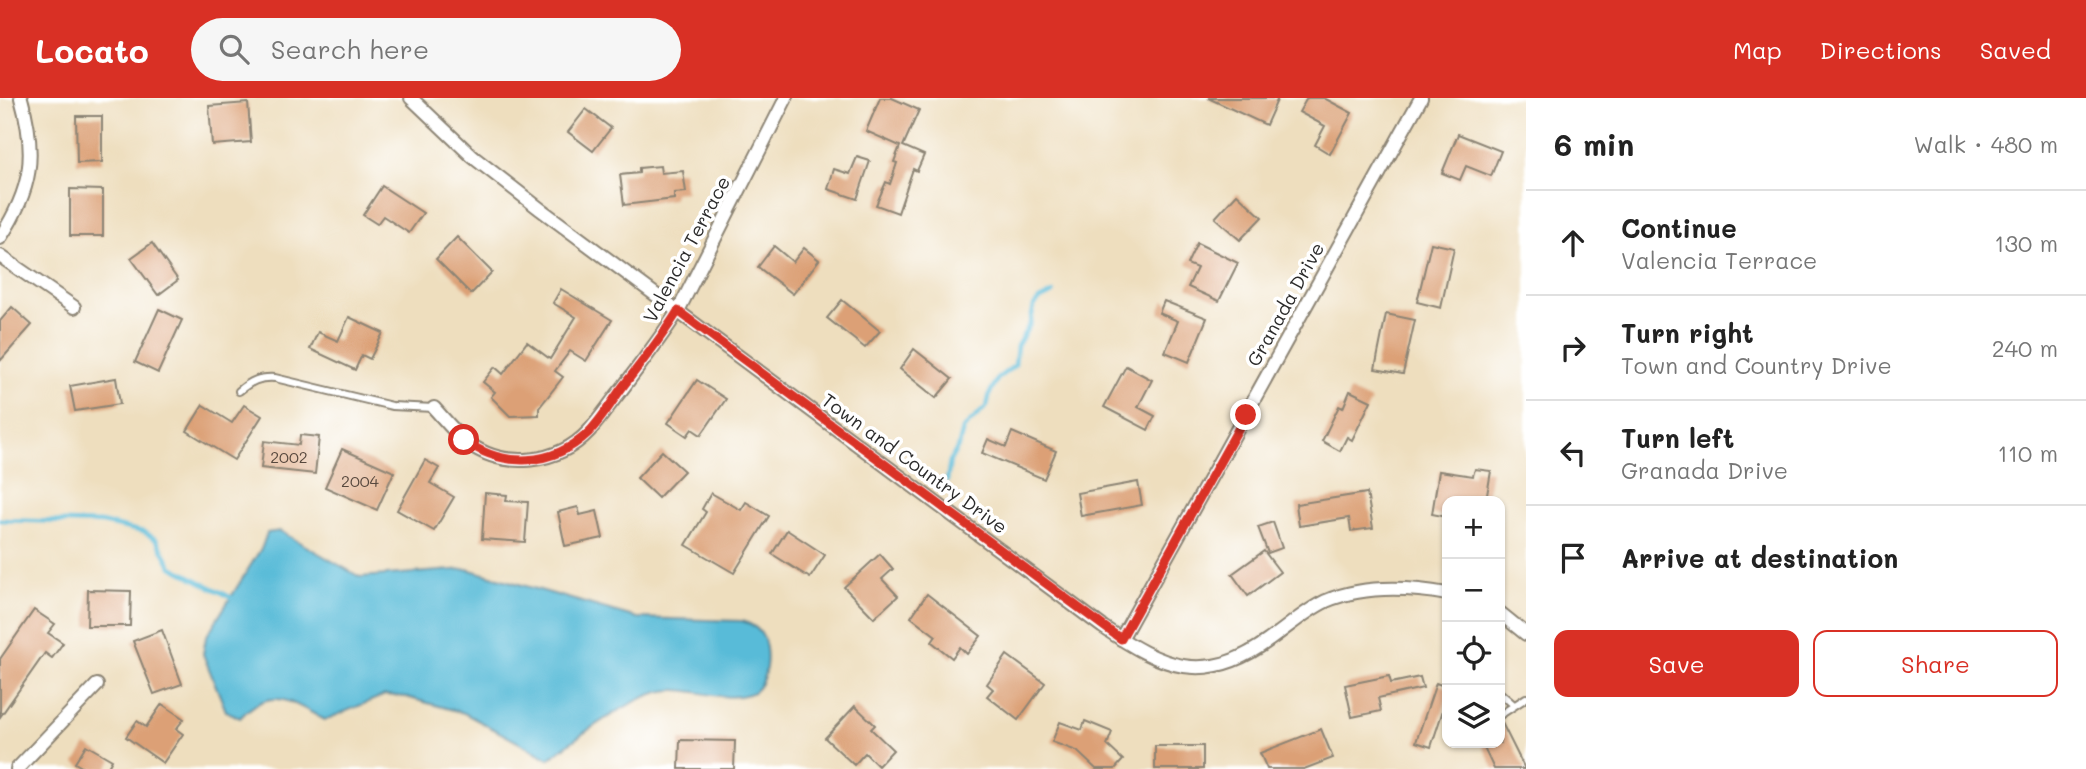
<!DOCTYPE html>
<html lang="en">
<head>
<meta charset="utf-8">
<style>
	:root { --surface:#fff; --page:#f6f6f6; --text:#222; --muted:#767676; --line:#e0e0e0; --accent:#d93025 }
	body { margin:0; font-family:Mali,sans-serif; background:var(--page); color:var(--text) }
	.controls { position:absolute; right:21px; bottom:21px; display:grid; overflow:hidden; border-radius:14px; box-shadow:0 2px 5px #0004 }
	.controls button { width:63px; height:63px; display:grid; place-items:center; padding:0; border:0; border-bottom:2px solid var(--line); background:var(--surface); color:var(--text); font:35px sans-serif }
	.stop { position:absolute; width:21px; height:21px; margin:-16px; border:5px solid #d93025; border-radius:50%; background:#fff }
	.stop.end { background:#d93025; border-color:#fff; box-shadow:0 2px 7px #0008 }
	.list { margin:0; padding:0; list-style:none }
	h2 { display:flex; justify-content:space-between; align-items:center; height:91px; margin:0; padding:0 28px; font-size:30px }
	h2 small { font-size:23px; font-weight:400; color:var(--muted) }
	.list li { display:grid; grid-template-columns:46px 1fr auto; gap:21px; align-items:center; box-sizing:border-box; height:105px; padding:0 28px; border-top:2px solid var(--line) }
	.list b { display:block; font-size:26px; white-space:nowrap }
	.list p { margin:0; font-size:23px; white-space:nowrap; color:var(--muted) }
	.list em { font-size:23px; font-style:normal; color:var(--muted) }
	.actions { display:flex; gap:14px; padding:21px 28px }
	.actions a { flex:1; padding:16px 0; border:2px solid var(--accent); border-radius:14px; text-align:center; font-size:24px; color:var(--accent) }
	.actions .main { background:var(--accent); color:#fff }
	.icon { flex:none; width:38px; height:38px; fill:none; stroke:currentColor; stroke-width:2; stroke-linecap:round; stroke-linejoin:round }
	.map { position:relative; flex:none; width:1526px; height:671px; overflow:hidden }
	header { display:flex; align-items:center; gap:42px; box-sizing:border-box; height:98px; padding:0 35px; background:var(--accent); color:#fff }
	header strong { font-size:33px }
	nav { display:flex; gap:38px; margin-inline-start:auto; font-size:24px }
	.search { width:490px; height:63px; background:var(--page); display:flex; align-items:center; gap:18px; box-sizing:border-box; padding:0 24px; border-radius:38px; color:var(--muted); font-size:26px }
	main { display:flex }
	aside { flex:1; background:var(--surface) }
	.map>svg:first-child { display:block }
	.water { fill:#59bbd8; stroke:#427382; stroke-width:2 }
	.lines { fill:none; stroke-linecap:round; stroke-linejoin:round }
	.stream { stroke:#59bbd8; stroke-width:4.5 }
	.building { fill:#dca076 }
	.lane-casing { stroke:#8c8474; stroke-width:10 }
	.street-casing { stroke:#8c8474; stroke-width:16 }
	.lane { stroke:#fff; stroke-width:6 }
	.street { stroke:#fff; stroke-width:12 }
	.route { stroke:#d93025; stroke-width:9 }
	.labels { text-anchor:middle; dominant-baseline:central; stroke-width:7; stroke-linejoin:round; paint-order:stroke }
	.number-label { font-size:16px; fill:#57483e }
	.street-label { font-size:19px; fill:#2b2b2b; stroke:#fff }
</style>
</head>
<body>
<header>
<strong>Locato</strong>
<div class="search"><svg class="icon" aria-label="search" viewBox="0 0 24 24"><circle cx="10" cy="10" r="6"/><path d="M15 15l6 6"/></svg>Search here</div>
<nav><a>Map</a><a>Directions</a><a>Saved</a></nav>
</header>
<main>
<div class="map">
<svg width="1526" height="671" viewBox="0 0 1526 671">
	<rect width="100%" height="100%" fill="#fff"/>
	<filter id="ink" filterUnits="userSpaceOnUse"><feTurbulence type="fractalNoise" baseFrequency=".0143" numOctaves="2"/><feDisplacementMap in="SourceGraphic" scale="14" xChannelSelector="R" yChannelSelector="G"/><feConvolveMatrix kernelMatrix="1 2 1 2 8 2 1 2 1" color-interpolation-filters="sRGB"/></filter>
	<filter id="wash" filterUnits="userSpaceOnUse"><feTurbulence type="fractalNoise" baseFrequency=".00686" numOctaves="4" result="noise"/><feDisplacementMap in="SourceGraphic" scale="28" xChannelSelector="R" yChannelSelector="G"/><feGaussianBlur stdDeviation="1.57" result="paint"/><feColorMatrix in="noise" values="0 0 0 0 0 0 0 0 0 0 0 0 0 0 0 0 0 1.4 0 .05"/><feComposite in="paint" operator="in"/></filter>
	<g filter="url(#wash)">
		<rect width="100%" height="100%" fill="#eedebe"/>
		<!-- water -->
		<path class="water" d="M280,433L360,479L467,471L637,520L742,523C749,525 755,528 760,534C771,548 769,590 749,596C721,605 692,588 664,593C633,598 574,641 549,661L464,615L406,599L385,597L325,622C290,603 270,587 240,620L226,613L203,556L206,539L262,449L267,435Z"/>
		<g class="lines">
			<!-- stream -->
			<g class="stream">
				<path d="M947,383L950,363L959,347L963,331L987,308L990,295L998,280L1015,267L1017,248L1030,226L1034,208L1039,202L1053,195"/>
				<path d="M0,422L102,425L144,434L157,442L172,469L234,501"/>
			</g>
		</g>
		<g id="blocks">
			<!-- building -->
			<g class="building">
				<path d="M880,0H892L919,12L903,48L924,57L917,73L913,71L898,115L876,107L886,84L890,86L897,65L894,64L900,48L866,33Z"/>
				<path d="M1208,0H1278L1266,27Z"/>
				<path d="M1307,0H1324L1352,15L1330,56L1315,47L1325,28L1299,14Z"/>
				<path d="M248,5L251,44L212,47L209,8Z"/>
				<path d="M586,11L611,30L593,53L568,34Z"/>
				<path d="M76,18H102V64L77,65Z"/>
				<path d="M1458,36L1501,53L1491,78L1466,68L1460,82L1442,75Z"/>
				<path d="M857,59L870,63L857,101L828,91L834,71L850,76Z"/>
				<path d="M660,68L661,75L683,73L686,94L674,95V101L624,107L620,77L639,75V70Z"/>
				<path d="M382,88L423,115L409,135L383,118L377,126L363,117Z"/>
				<path d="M70,91L103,92V138H70Z"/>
				<path d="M1237,96L1262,119L1240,142L1215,120Z"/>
				<path d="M457,139L492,174L471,196L436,161Z"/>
				<path d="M152,145L178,182L158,197L131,160Z"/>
				<path d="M1197,145L1238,165L1219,203L1188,189L1197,170L1187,166Z"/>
				<path d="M1431,145L1454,150L1441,210L1417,204Z"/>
				<path d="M774,148L793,164L804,150L819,162L793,196L758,169Z"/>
				<path d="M561,191L612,222L586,263L570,253L555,273L563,279L539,310V317L510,318L491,299L495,294L483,284L495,269L503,276L527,244L550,261L576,219L553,205Z"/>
				<path d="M842,202L880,233L865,250L827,220Z"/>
				<path d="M1164,203L1207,220L1189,264L1165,254L1178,223L1159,215Z"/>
				<path d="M12,209L32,227L0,263V223Z"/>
				<path d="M159,211L182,222L158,275L135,264Z"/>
				<path d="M1386,216L1415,222L1403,276L1375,271Z"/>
				<path d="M349,219L383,235L370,261L362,257L355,272L310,251L318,234L338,243Z"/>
				<path d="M914,251L952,281L936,300L900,271Z"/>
				<path d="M1126,268L1152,282L1138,309L1155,318L1148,332L1104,309Z"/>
				<path d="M116,280L120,306L75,313L70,288Z"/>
				<path d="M697,282L726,301L701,337L692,331L687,338L668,325Z"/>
				<path d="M1350,293L1371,303L1352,342L1347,339L1340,353L1322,343L1339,308L1343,310Z"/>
				<path d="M203,307L232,325L244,307L262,318L234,362L187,333Z"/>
				<path d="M1012,334L1056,353L1044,381L982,355L988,341L1006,349Z"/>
				<path d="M300,337L319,339L315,376L261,370L264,343L299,347Z"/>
				<path d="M342,351L394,374L377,412L325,389Z"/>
				<path d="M662,353L684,373L658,400L637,380Z"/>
				<path d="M425,362L439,370L430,385L454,399L434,433L397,412Z"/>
				<path d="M1475,371L1491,373L1486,403H1447V419L1432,416L1439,373L1473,378Z"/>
				<path d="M1138,384L1142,407L1081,418L1077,395Z"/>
				<path d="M485,395L507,397L506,403L528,404L525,444L482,441Z"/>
				<path d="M711,395L741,412L746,404L769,418L734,475L686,447L706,414L702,411Z"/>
				<path d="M1367,395L1373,430L1351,433L1349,420L1299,428L1296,406Z"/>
				<path d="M578,409L580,417L597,413L603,440L565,448L558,414Z"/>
				<path d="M1273,424L1282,450L1268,455L1258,429Z"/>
				<path d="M787,432L825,457L810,480L772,456Z"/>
				<path d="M1264,453L1280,474L1248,498L1232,476Z"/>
				<path d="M880,456L893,471L882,481L898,498L874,520L844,489Z"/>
				<path d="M88,492L131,493L130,528H87Z"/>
				<path d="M927,496L981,538L967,556L960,549L952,560L932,544L936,538L911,519Z"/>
				<path d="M34,512L55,526L48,535L63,545L52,560L45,555L0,619V561Z"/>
				<path d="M162,532L182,586L154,596L133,543Z"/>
				<path d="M1007,557L1045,585L1018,622L987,598L993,591L987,586Z"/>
				<path d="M1389,578L1391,585L1420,579L1423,590L1378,600L1381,613L1352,619L1345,587Z"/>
				<path d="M1436,585L1447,589V600L1431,649L1416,644Z"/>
				<path d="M162,606L184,621L176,631L183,636L163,665L126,639L137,623L146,629Z"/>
				<path d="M855,608L875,627L871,631L893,652L878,668L865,655L854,667L825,640Z"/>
				<path d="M1085,623L1112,634L1107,647L1123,662L1115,671H1096L1077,653L1052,644L1060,624L1082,632Z"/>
				<path d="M1500,623H1501L1525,671H1494L1483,648L1490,645H1500Z"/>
				<path d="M1321,631L1333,660L1304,671H1267L1260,655Z"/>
				<path d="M680,642L735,643L734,671H679Z"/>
				<path d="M86,647L112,662L107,671H85L75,665Z"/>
				<rect x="1155" y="648" width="48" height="23"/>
			</g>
		</g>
	</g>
	<g filter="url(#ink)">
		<use href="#blocks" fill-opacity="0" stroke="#8c8474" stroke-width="2"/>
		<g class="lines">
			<!-- lane casing -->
			<g class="lane-casing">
				<g id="lane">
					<path d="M239,293C251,283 259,279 275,280L392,308L434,310"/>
					<path d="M1500,595L1514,607"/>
					<path d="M1500,617L1526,600"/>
				</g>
			</g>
			<!-- street casing -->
			<g class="street-casing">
				<g id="street">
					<path d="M411,0L473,59L540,111L1103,529C1162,569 1205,589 1269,542C1288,529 1305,513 1326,503C1364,487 1408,489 1447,496"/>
					<path d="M0,140C32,91 37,57 21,0"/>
					<path d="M0,158L74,209"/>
					<path d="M434,310C445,322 455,335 468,345C505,372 558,366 589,333C601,320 611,304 622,291C641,265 661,240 678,213L786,0"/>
					<path d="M1500,515L1526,536"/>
					<path d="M1121,541L1421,0"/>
					<path d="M17,671L97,587"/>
				</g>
			</g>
			<!-- lane -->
			<use href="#lane" class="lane"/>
			<!-- street -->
			<use href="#street" class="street"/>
		</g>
	</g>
	<g class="lines" filter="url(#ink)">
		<!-- route -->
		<path class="route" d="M464,342C503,371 553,368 588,335C602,321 612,303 624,287C643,263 662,239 678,213L1121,541L1246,317"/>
	</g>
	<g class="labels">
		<!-- number labels -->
		<g class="number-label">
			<text x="289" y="358">2002</text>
			<text x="360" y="382">2004</text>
		</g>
		<!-- street labels -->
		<g class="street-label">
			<text transform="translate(686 151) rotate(-62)">Valencia Terrace</text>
			<text transform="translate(1285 206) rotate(-61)">Granada Drive</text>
			<text transform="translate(915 365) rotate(36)">Town and Country Drive</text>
		</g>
	</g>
</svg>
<div class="controls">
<button>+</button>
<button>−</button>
<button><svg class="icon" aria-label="locate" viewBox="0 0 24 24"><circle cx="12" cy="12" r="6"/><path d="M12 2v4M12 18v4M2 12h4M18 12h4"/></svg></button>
<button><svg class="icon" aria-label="layers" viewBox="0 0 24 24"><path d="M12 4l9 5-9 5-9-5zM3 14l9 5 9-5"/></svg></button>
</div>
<div class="stop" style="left:464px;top:342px"></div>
<div class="stop end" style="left:1246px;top:317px"></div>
</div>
<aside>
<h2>6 min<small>Walk · 480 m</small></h2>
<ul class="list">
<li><svg class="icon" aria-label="ahead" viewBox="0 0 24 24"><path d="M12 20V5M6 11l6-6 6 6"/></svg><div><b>Continue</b><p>Valencia Terrace</p></div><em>130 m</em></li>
<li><svg class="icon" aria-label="right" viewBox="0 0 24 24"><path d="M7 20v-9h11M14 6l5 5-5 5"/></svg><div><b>Turn right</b><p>Town and Country Drive</p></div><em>240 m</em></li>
<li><svg class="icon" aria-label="left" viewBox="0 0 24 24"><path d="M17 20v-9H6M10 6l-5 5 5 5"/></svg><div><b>Turn left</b><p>Granada Drive</p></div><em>110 m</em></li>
<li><svg class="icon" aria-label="arrive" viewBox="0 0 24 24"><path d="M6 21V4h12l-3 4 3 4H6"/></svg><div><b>Arrive at destination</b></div></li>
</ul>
<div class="actions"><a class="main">Save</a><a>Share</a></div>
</aside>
</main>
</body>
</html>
